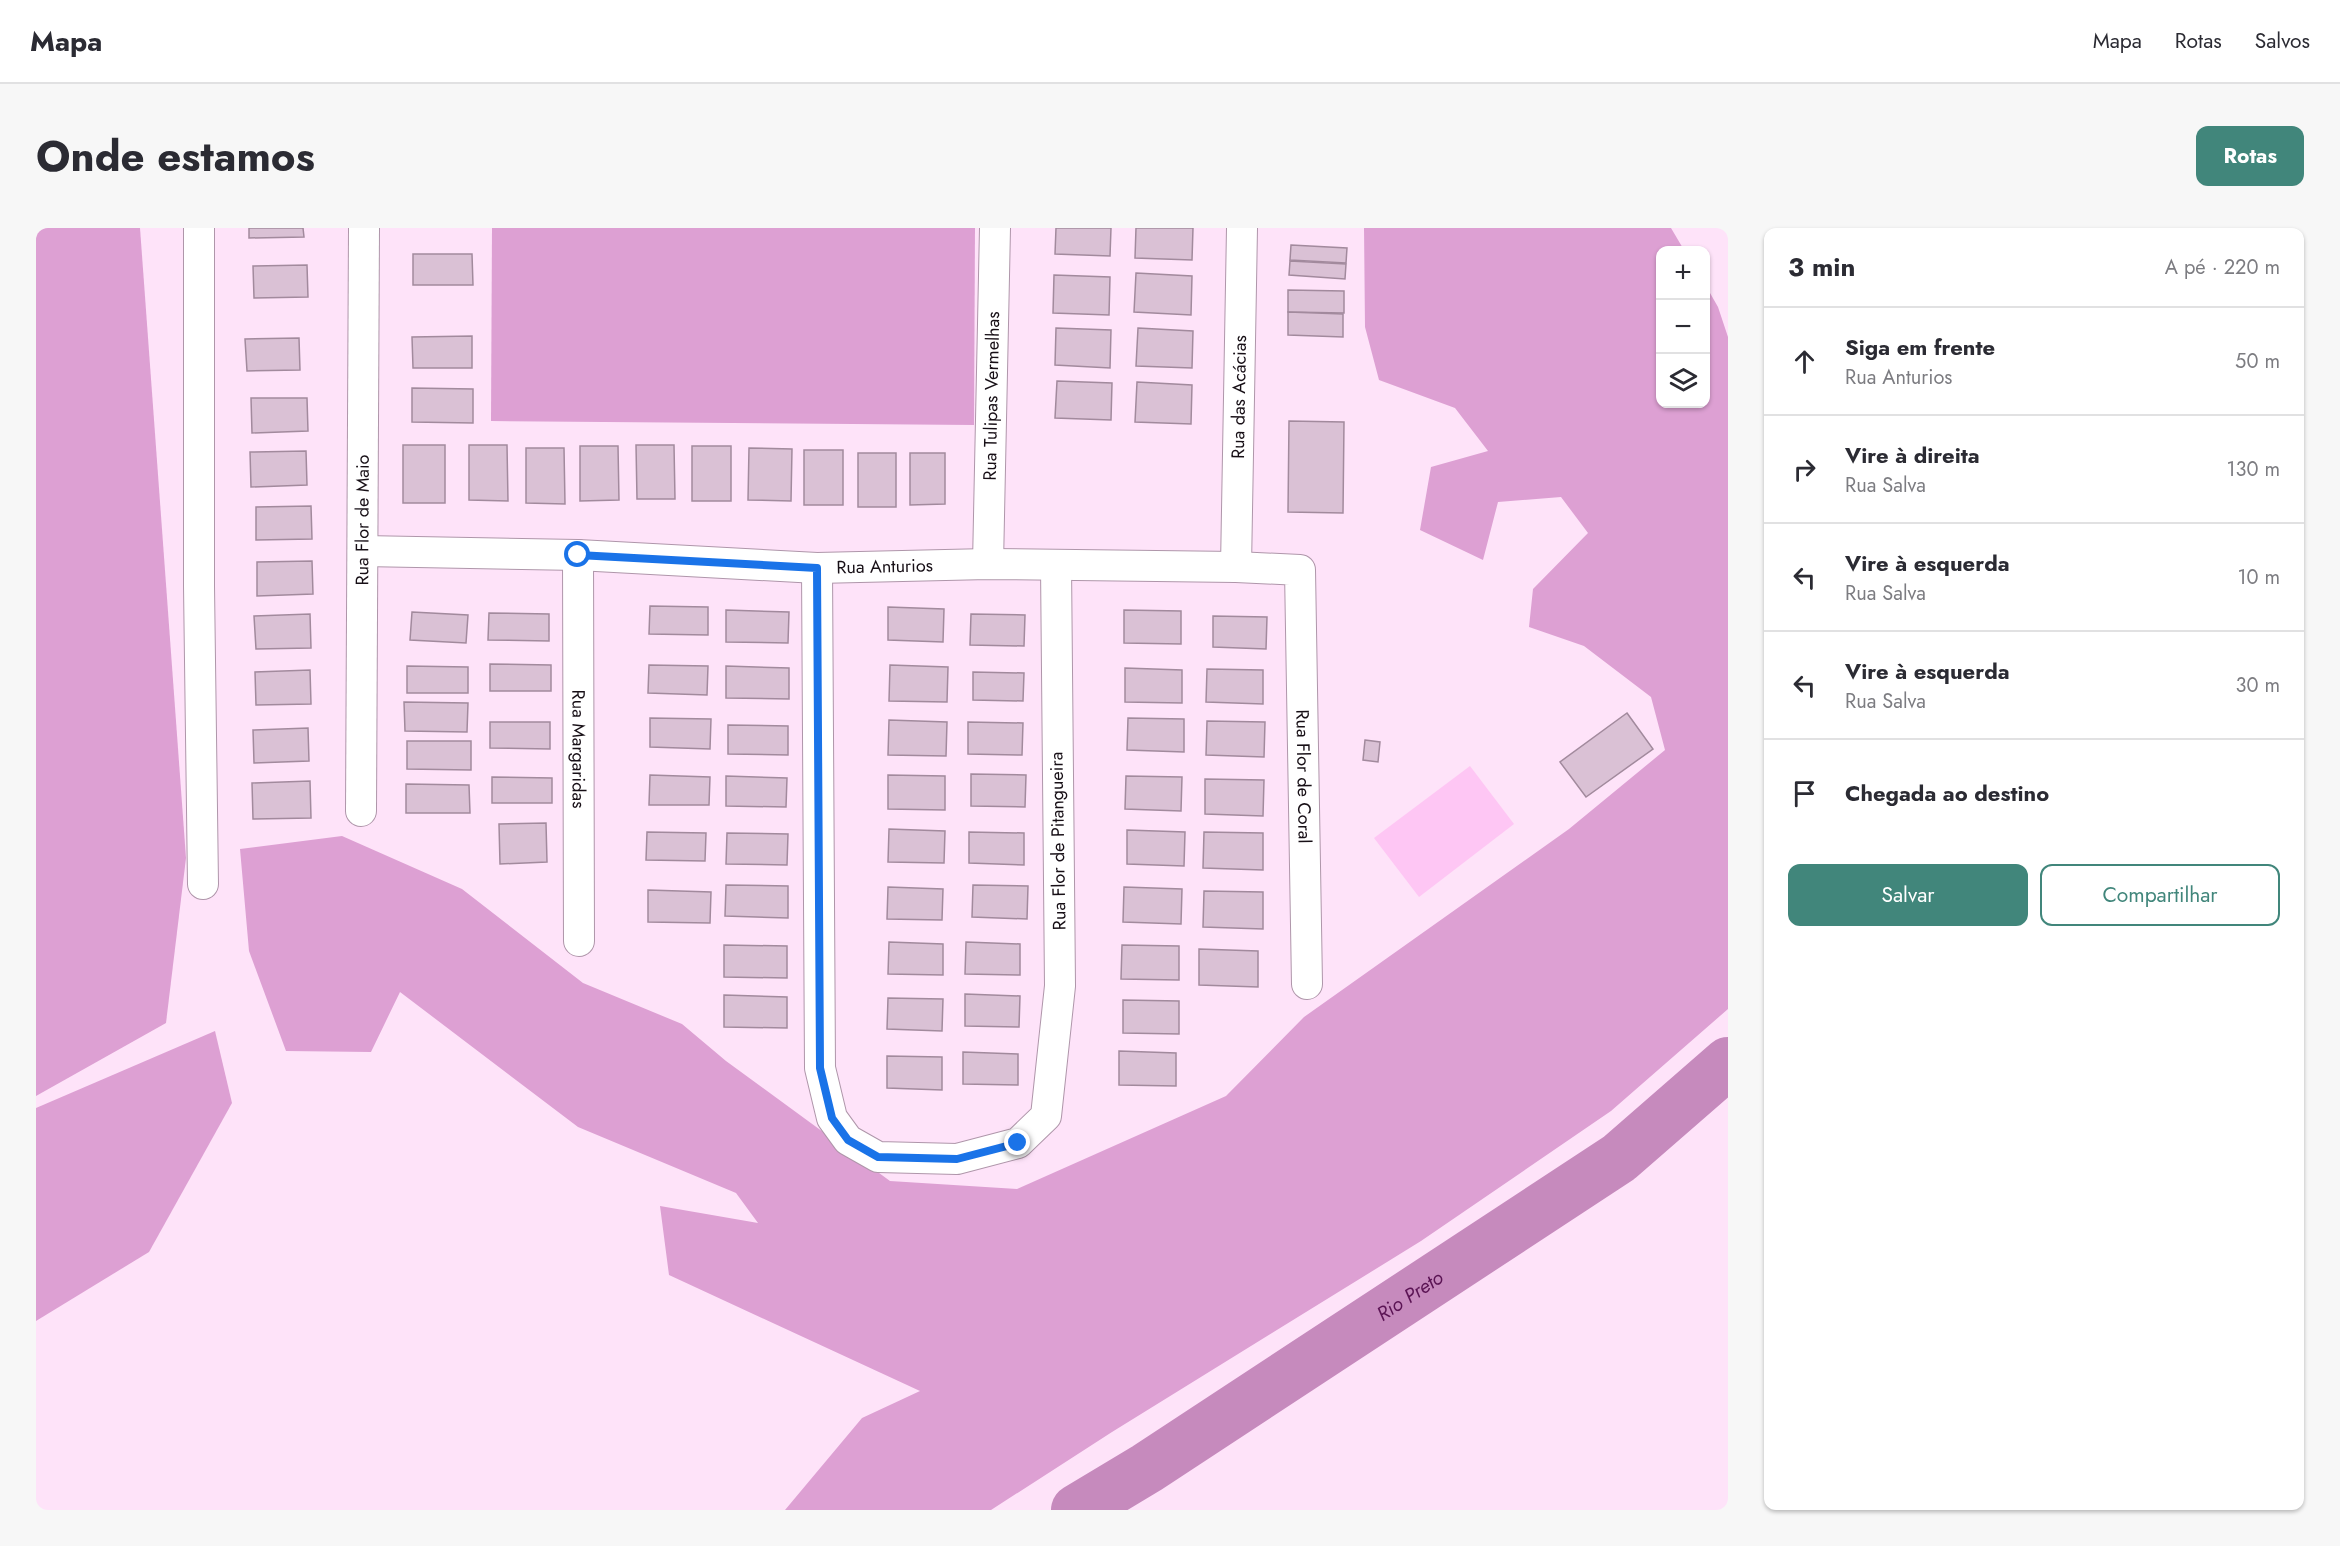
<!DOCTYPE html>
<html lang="pt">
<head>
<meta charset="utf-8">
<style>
	:root { --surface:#fff; --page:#f7f7f7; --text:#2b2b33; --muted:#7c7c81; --line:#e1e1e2; --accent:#41867b }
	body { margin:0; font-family:Jost,sans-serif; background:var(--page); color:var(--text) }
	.controls { position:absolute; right:18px; top:18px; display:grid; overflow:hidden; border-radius:12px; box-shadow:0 2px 4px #0004 }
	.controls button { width:54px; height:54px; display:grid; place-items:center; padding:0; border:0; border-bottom:2px solid var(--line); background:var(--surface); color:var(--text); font:30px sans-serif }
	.stop { position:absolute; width:18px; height:18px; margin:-14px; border:4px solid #1a73e8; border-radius:50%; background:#fff }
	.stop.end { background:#1a73e8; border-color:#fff; box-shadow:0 2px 6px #0008 }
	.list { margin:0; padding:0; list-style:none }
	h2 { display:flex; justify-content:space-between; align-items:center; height:78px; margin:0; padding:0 24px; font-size:26px }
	h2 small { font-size:20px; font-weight:400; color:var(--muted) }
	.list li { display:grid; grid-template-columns:39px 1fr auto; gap:18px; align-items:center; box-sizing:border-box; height:108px; padding:0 24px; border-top:2px solid var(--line) }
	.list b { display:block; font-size:22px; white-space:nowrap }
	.list p { margin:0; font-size:20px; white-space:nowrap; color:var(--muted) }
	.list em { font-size:20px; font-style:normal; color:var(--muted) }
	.actions { display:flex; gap:12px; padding:18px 24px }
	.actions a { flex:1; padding:14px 0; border:2px solid var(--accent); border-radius:12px; text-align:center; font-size:21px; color:var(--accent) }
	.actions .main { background:var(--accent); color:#fff }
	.icon { flex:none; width:33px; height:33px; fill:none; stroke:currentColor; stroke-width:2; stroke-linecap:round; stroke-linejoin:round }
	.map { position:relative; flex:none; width:1692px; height:1282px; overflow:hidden; border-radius:12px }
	header { display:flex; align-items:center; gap:36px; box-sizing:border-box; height:84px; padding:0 30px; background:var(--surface); border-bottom:2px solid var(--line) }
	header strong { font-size:28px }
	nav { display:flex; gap:33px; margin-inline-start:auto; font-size:21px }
	.intro { display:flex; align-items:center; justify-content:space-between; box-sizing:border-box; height:144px; padding:0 36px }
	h1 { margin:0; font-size:42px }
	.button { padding:15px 27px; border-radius:12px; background:var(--accent); color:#fff; font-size:21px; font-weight:700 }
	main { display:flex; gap:36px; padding:0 36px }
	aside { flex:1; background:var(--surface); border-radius:12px; box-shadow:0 2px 4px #0004 }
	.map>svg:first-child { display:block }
	.green { fill:#fec6f4 }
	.forest { fill:#dda0d3 }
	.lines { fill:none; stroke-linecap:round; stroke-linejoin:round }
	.river { stroke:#c68abd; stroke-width:52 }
	.building { fill:#dac1d5; stroke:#a28a9d; stroke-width:1.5 }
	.minor-casing { stroke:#af96aa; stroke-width:32 }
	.minor { stroke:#fff; stroke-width:30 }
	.route { stroke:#1a73e8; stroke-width:8 }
	.labels { text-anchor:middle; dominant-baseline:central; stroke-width:4.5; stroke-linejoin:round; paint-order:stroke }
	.street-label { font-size:18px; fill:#170f16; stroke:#fff }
	.water-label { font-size:20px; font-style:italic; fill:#5b1454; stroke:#fff }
</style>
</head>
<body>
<header>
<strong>Mapa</strong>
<nav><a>Mapa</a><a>Rotas</a><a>Salvos</a></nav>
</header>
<div class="intro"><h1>Onde estamos</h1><a class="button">Rotas</a></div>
<main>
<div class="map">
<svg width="1692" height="1282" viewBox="0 0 1692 1282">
	<rect width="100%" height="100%" fill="#fee3f9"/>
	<!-- green -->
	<path class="green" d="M1434,538L1478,596L1383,669L1338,610Z"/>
	<!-- forest -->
	<g class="forest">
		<path d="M0,0H104L150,630L130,795L0,868Z"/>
		<path d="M456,0H939L938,197L455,193Z"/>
		<path d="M1328,0H1635L1648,22H1624V176H1670V58L1682,79L1692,109V781L1575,883L1385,1013L1076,1204L955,1282H749L826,1190L884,1163L633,1047L624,978L722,995L700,965L542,899L364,764L335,824L250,823L213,723L204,621L306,608L426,661L547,755L646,796L690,833L854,953L981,961L1190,868L1268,789L1533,601L1629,522L1615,469L1548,418L1493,399L1497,361L1552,305L1525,269L1462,274L1447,332L1384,302L1395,239L1452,223L1419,180L1343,152L1329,99Z"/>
		<path d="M179,803L196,875L113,1024L0,1093V880Z"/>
	</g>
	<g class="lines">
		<!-- river -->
		<path class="river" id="s1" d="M1041,1282L1111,1240L1583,930L1692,835"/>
	</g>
	<!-- building -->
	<g class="building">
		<path d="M213,0H267L268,9L213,10Z"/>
		<path d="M1020,0H1075L1074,28L1019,26Z"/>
		<path d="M1100,0H1157L1156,32L1099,30Z"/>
		<path d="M1255,17L1311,20L1310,35L1254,32Z"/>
		<path d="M377,26H436L437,57H377Z"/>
		<path d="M1254,33L1310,36L1309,51L1253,47Z"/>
		<path d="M271,37L272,69L218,70L217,38Z"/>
		<path d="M1100,45L1156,48L1155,87L1098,84Z"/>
		<path d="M1018,47L1074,49L1073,87L1017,85Z"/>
		<path d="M1252,62L1308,63V85L1252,84Z"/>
		<path d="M1252,84L1307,86V109L1252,107Z"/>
		<path d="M1020,100L1075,102L1074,140L1019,137Z"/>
		<path d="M1102,100L1157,103L1156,140L1100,138Z"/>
		<path d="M436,108V140H377L376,109Z"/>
		<path d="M263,110L264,142L211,143L209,111Z"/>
		<path d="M1021,153L1076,155L1075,192L1019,190Z"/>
		<path d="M1101,154L1156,157L1155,196L1099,194Z"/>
		<path d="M376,160L437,161V195L376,194Z"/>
		<path d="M215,170H271L272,203L216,205Z"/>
		<path d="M1253,193L1308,194L1307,285L1252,284Z"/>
		<rect x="367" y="217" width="42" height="58"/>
		<path d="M433,217H471L472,273L433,272Z"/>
		<path d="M600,217H638L639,271H601Z"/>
		<path d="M544,218H582L583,272L544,273Z"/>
		<rect x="656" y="218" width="39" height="55"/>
		<path d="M490,220H528L529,276L490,275Z"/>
		<path d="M713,220L756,221L755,273L712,272Z"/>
		<rect x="768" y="222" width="39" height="55"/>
		<path d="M270,223L271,257L215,259L214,224Z"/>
		<rect x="822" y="225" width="38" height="54"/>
		<path d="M874,225H909V276L874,277Z"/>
		<path d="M275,278L276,311L220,312V279Z"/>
		<path d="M276,333L277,366L221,368V334Z"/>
		<path d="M614,378L672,379V407L613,406Z"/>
		<path d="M852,379L908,381L907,414L852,412Z"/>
		<path d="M690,382L753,384L752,415L690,414Z"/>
		<path d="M1088,382L1145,383V416L1088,415Z"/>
		<path d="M376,384L432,387L430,415L374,412Z"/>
		<path d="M453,385L513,386V413L452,412Z"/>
		<path d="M274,386L275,420L220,421L218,388Z"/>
		<path d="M935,386L989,387L988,418L934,417Z"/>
		<path d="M1177,388L1231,389L1230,421L1177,419Z"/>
		<path d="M454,436L515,437V463H454Z"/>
		<path d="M613,437L672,438L671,467L612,465Z"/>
		<path d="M854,437L912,439L911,474L853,473Z"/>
		<path d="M371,438L432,439V465H371Z"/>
		<path d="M690,438L753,440V471L690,470Z"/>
		<path d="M1089,440L1146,442V475L1089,474Z"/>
		<path d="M1171,441L1227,442V476L1170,474Z"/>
		<path d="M274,442L275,476L220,477L219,444Z"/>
		<path d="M937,444L988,445L987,473L937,472Z"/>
		<path d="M368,474L432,475L431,504L369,503Z"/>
		<path d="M1591,485L1617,521L1550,569L1524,534Z"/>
		<path d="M614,490L675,491L674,521L614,519Z"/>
		<path d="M1092,490L1148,491V524L1091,522Z"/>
		<path d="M853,492L911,494L910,528L852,527Z"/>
		<path d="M1171,493L1229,494L1228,529L1170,527Z"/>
		<path d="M454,494H514V521L454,520Z"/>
		<path d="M932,494L987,495L986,527L932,526Z"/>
		<path d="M692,497L752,498V527L692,526Z"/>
		<path d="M272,500L273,533L218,535L217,502Z"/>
		<path d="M1329,512L1344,514L1342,534L1327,532Z"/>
		<path d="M371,513H435V542L371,541Z"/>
		<path d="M935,546L990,547L989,579L935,578Z"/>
		<path d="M614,547L674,549L673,577H613Z"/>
		<path d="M852,547L909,548V582L852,581Z"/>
		<path d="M690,548L751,550L750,579L690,578Z"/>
		<path d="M1090,548L1146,549L1145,583L1089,581Z"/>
		<path d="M456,549L516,550V575H456Z"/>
		<path d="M1169,551L1228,552L1227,588L1169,586Z"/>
		<path d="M274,553L275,590L217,591L216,555Z"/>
		<path d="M370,556L433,557L434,585H370Z"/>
		<path d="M510,595L511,634L464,636L463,596Z"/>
		<path d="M853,601L909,603L908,635L852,634Z"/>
		<path d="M1091,602L1149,604L1148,638L1091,636Z"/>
		<path d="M611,604L670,605L669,633L610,632Z"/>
		<path d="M933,604L988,605V637L933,635Z"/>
		<path d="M1168,604L1227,605V642L1167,640Z"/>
		<path d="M691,605L752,606L751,637L690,636Z"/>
		<path d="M690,657L752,658V690L689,688Z"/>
		<path d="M937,657L992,658L991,691L936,689Z"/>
		<path d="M852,659L907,661L906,692L851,691Z"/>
		<path d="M1088,659L1146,661L1145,696L1087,694Z"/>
		<path d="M612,662L675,664L674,695L612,694Z"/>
		<path d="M1168,663L1227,664V701L1167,699Z"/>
		<path d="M853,714L907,716V747L852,746Z"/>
		<path d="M930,714L984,716V747L929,746Z"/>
		<path d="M688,717L751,718V750L688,749Z"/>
		<path d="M1086,717L1143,718V752L1085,751Z"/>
		<path d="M1163,721L1222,723V759L1163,757Z"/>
		<path d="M929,766L984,768L983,799L929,798Z"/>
		<path d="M688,767L751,769V800L688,799Z"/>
		<path d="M852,770L907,771L906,803L851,801Z"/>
		<path d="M1087,772L1143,773V806L1087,805Z"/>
		<path d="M1083,823L1140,825V858L1083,857Z"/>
		<path d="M927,824L982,826V857L927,856Z"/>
		<path d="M851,828L906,829V862L851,860Z"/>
	</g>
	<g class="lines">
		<!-- minor casing -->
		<g class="minor-casing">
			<g id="minor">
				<path d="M163,0V358L167,656"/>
				<path id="s2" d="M327,323L542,327L781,340L952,336L1200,339L1264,342L1271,756"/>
				<path id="s3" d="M542,327L543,713"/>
				<path id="s4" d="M952,336L959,0"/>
				<path id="s5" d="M1200,339L1206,0"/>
				<path d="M781,340L784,840L796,890L812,912L842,929L921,931L982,915L1010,888L1024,758L1020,337"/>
				<path id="s6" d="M325,583L328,0"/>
			</g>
		</g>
		<!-- minor -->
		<use href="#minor" class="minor"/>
	</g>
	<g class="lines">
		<!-- route -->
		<path class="route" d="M542,327L781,340L784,840L796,890L812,912L842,929L921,931L982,915"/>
	</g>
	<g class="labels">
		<!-- street labels -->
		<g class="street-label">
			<text stroke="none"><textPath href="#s4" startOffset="168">Rua Tulipas Vermelhas</textPath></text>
			<text stroke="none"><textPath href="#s5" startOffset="170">Rua das Acácias</textPath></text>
			<text stroke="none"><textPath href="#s6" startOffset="291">Rua Flor de Maio</textPath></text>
			<text stroke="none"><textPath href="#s2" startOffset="522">Rua Anturios</textPath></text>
			<text stroke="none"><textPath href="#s3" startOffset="194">Rua Margaridas</textPath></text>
			<text stroke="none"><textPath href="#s2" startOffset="1144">Rua Flor de Coral</textPath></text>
			<text transform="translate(1022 613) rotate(-91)">Rua Flor de Pitangueira</text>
		</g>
		<!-- water labels -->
		<g class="water-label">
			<text stroke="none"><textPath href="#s1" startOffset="396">Rio Preto</textPath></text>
		</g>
	</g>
</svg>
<div class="controls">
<button>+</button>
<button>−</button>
<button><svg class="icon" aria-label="layers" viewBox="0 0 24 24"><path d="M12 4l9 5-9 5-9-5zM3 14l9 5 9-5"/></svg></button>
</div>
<div class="stop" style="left:542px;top:327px"></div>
<div class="stop end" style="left:982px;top:915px"></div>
</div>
<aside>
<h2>3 min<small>A pé · 220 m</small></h2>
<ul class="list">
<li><svg class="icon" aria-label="ahead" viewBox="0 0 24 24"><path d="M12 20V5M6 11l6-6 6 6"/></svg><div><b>Siga em frente</b><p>Rua Anturios</p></div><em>50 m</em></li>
<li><svg class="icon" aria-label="right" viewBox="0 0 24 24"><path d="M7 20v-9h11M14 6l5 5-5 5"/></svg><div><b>Vire à direita</b><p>Rua Salva</p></div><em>130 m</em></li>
<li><svg class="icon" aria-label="left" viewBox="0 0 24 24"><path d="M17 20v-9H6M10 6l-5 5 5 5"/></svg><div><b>Vire à esquerda</b><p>Rua Salva</p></div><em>10 m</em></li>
<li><svg class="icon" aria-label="left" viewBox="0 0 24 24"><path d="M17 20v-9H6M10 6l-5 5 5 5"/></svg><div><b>Vire à esquerda</b><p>Rua Salva</p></div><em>30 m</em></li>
<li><svg class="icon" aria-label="arrive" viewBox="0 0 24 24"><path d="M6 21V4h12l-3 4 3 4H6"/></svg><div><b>Chegada ao destino</b></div></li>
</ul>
<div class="actions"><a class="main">Salvar</a><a>Compartilhar</a></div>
</aside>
</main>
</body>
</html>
